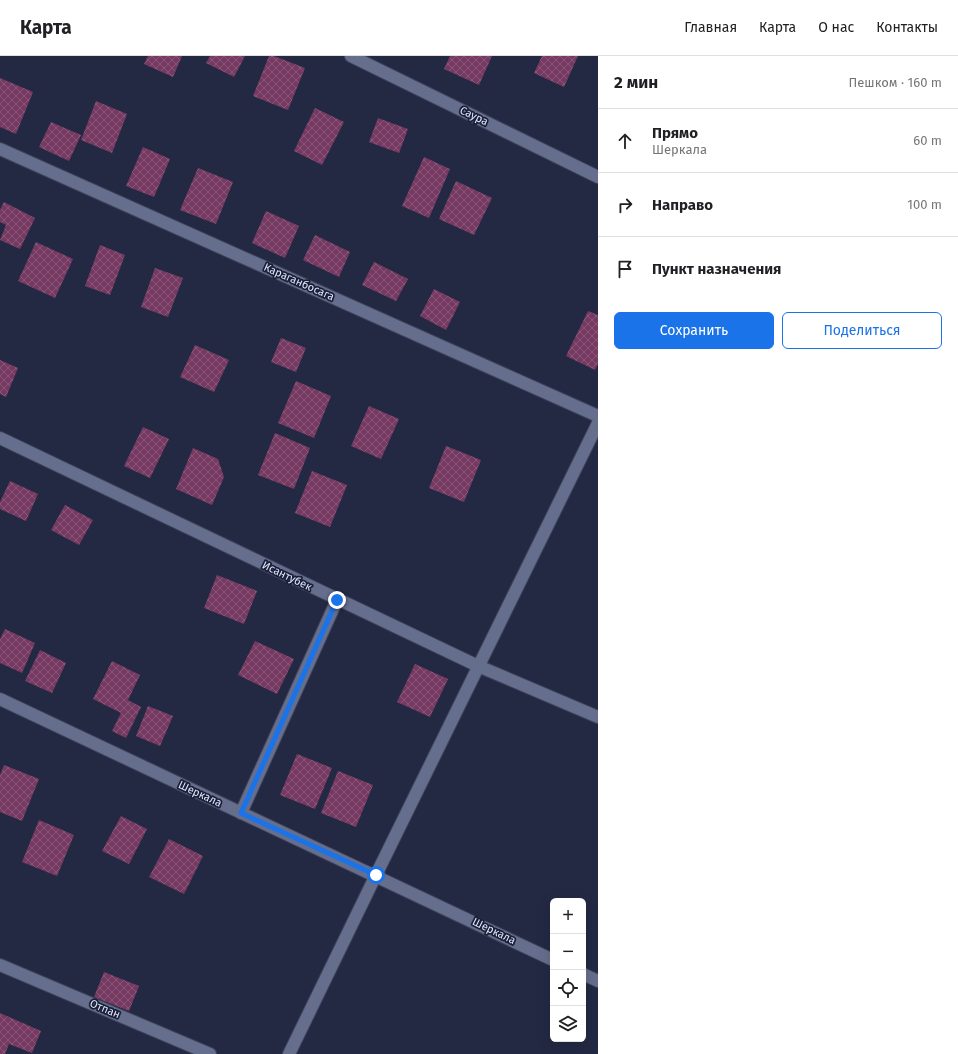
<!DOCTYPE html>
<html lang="ru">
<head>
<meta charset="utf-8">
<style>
	:root { --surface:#fff; --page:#f2f2f2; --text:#202124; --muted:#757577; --line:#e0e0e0; --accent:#1a73e8 }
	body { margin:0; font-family:"Fira Sans",sans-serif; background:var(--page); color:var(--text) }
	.controls { position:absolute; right:12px; bottom:12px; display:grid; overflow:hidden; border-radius:6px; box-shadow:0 4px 16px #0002 }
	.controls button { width:36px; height:36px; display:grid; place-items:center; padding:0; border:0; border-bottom:1px solid var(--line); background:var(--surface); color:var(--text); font:20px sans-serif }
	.stop { position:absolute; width:12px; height:12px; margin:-9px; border:3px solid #1a73e8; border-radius:50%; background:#fff }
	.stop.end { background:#1a73e8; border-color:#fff; box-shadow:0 1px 4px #0008 }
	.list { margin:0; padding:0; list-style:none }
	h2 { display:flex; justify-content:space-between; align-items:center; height:52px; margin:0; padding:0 16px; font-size:17px }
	h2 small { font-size:13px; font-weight:400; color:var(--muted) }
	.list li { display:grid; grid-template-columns:26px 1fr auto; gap:12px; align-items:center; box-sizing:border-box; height:64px; padding:0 16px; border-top:1px solid var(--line) }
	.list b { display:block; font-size:15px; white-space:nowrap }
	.list p { margin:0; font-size:13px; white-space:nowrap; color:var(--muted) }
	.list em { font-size:13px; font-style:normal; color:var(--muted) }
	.actions { display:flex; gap:8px; padding:12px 16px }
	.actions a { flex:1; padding:9px 0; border:1px solid var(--accent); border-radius:6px; text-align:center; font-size:14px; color:var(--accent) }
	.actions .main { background:var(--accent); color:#fff }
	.icon { flex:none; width:22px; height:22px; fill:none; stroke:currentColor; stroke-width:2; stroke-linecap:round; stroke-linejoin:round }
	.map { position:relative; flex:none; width:598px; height:998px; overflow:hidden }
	header { display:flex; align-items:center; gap:24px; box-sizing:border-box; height:56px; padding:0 20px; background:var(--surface); border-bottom:1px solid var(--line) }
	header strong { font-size:19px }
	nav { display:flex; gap:22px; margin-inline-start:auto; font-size:14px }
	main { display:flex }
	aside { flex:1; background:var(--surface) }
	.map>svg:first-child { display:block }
	.building { fill:url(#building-cross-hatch) }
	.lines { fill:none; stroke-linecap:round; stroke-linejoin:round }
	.street-casing { stroke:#3f445b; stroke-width:14 }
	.secondary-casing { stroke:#3f445b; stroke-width:14 }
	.street { stroke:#666e8d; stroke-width:12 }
	.secondary { stroke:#666e8d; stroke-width:12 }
	.route { stroke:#1a73e8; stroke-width:5 }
	.labels { text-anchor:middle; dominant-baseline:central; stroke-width:3.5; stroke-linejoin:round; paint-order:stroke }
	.street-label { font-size:11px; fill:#e2e7f9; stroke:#191f39 }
</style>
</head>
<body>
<header>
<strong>Карта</strong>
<nav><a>Главная</a><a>Карта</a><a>О нас</a><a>Контакты</a></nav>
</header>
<main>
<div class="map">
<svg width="598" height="998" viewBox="0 0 598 998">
	<defs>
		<pattern id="building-cross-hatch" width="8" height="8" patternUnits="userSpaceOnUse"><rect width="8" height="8" fill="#763962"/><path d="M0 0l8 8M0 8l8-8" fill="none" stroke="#895679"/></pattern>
	</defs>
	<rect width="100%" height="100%" fill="#232943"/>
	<!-- building -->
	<g class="building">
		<path d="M148,0H182L173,21L144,8Z"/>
		<path d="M210,0H245L234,21L206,7Z"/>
		<path d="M269,0H274L305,12L288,54L253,40Z"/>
		<path d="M450,0H492L479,29L444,13Z"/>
		<path d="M542,0H578L564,31L534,17Z"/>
		<path d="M0,22L33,36L16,78L0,71Z"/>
		<path d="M96,45L127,58L112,97L81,84Z"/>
		<path d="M315,52L344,66L322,109L294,95Z"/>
		<path d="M378,62L408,73L399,97L369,86Z"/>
		<path d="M51,66L81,79L69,105L39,91Z"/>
		<path d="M143,91L170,103L154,141L126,130Z"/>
		<path d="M424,101L450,113L429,162L402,150Z"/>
		<path d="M198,112L233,126L216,168L180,154Z"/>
		<path d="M456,125L492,142L474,179L439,163Z"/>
		<path d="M4,146L35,162L20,193L0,184L6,169L0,166V154Z"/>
		<path d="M266,155L299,170L285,202L252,187Z"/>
		<path d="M315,179L350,196L339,221L303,204Z"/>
		<path d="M36,186L73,203L55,242L18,225Z"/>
		<path d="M100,189L125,199L110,239L85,230Z"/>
		<path d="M374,206L408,223L396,245L362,229Z"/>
		<path d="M155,212L183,222L168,261L141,251Z"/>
		<path d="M434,233L460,246L446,274L420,260Z"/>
		<path d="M588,255L598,259V308L595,314L566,300Z"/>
		<path d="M281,282L306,292L296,316L271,306Z"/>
		<path d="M195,289L229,304L214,336L180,321Z"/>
		<path d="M0,304L18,312L6,341L0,338Z"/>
		<path d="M296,325L331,340L314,382L278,367Z"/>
		<path d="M369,350L399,363L381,403L351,390Z"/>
		<path d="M143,371L169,383L150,422L124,410Z"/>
		<path d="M275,377L310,392L294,433L258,419Z"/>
		<path d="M446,390L481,404L464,446L429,432Z"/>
		<path d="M193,392L218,403L224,421L212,449L176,433Z"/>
		<path d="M312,415L347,429L330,471L295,457Z"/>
		<path d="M10,425L38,438L26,465L0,453V446Z"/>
		<path d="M65,449L93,464L79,489L51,474Z"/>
		<path d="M217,519L257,535L244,568L204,552Z"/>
		<path d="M5,573L35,587L22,617L0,607V583Z"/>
		<path d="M255,585L294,603L277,638L238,619Z"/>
		<path d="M40,594L66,607L52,637L25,625Z"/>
		<path d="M112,605L140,619L128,644L141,651L126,682L112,675L121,657L93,643Z"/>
		<path d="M415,608L448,623L430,661L397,646Z"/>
		<path d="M148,650L173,660L160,690L136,680Z"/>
		<path d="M297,698L332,712L315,753L280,739Z"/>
		<path d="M4,709L39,723L22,765L0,756V719Z"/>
		<path d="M338,715L373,729L356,771L321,757Z"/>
		<path d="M121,760L147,773L129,808L102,795Z"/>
		<path d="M39,764L74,779L57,820L22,806Z"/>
		<path d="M169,783L203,800L184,838L149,821Z"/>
		<path d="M104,916L139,930L129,955L94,941Z"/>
		<path d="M0,957L41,975L32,997L9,988L5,998H0Z"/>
	</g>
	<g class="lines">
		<!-- street casing -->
		<g class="street-casing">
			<g id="street">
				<path d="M351,0L598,121"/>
				<path d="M0,93L598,360"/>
				<path d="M0,382L478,610L598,661"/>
				<path d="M241,757L337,544"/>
				<path d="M0,909L210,998"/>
				<path d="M289,998L376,819"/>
			</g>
		</g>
		<!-- secondary casing -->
		<g class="secondary-casing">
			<g id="secondary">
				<path d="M0,643L553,904"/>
				<path d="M376,819L598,367"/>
				<path d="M583,918L598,925"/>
			</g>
		</g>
		<!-- street -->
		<use href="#street" class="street"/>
		<!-- secondary -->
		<use href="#secondary" class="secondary"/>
	</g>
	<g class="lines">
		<!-- route -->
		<path class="route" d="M337,544L241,757L376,819"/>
	</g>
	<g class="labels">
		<!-- street labels -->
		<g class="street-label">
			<text transform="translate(474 60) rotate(26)">Саура</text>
			<text transform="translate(299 226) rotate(24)">Караганбосага</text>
			<text transform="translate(287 520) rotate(26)">Исантубек</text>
			<text transform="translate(200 738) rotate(25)">Шеркала</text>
			<text transform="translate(494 875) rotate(26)">Шеркала</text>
			<text transform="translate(105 953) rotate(23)">Отпан</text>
		</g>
	</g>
</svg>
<div class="controls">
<button>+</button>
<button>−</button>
<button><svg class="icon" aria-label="locate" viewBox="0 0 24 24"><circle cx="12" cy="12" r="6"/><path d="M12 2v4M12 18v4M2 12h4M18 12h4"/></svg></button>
<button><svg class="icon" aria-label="layers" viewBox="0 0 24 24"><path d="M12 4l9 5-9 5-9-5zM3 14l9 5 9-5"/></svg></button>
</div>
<div class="stop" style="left:376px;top:819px"></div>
<div class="stop end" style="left:337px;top:544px"></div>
</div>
<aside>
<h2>2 мин<small>Пешком · 160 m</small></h2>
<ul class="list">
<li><svg class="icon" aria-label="ahead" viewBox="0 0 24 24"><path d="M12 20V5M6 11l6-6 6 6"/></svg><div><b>Прямо</b><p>Шеркала</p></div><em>60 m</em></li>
<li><svg class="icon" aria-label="right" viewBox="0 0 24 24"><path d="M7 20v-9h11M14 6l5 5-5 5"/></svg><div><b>Направо</b></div><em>100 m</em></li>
<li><svg class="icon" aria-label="arrive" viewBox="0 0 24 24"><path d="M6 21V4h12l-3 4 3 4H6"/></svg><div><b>Пункт назначения</b></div></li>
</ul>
<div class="actions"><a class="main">Сохранить</a><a>Поделиться</a></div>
</aside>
</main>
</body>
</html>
